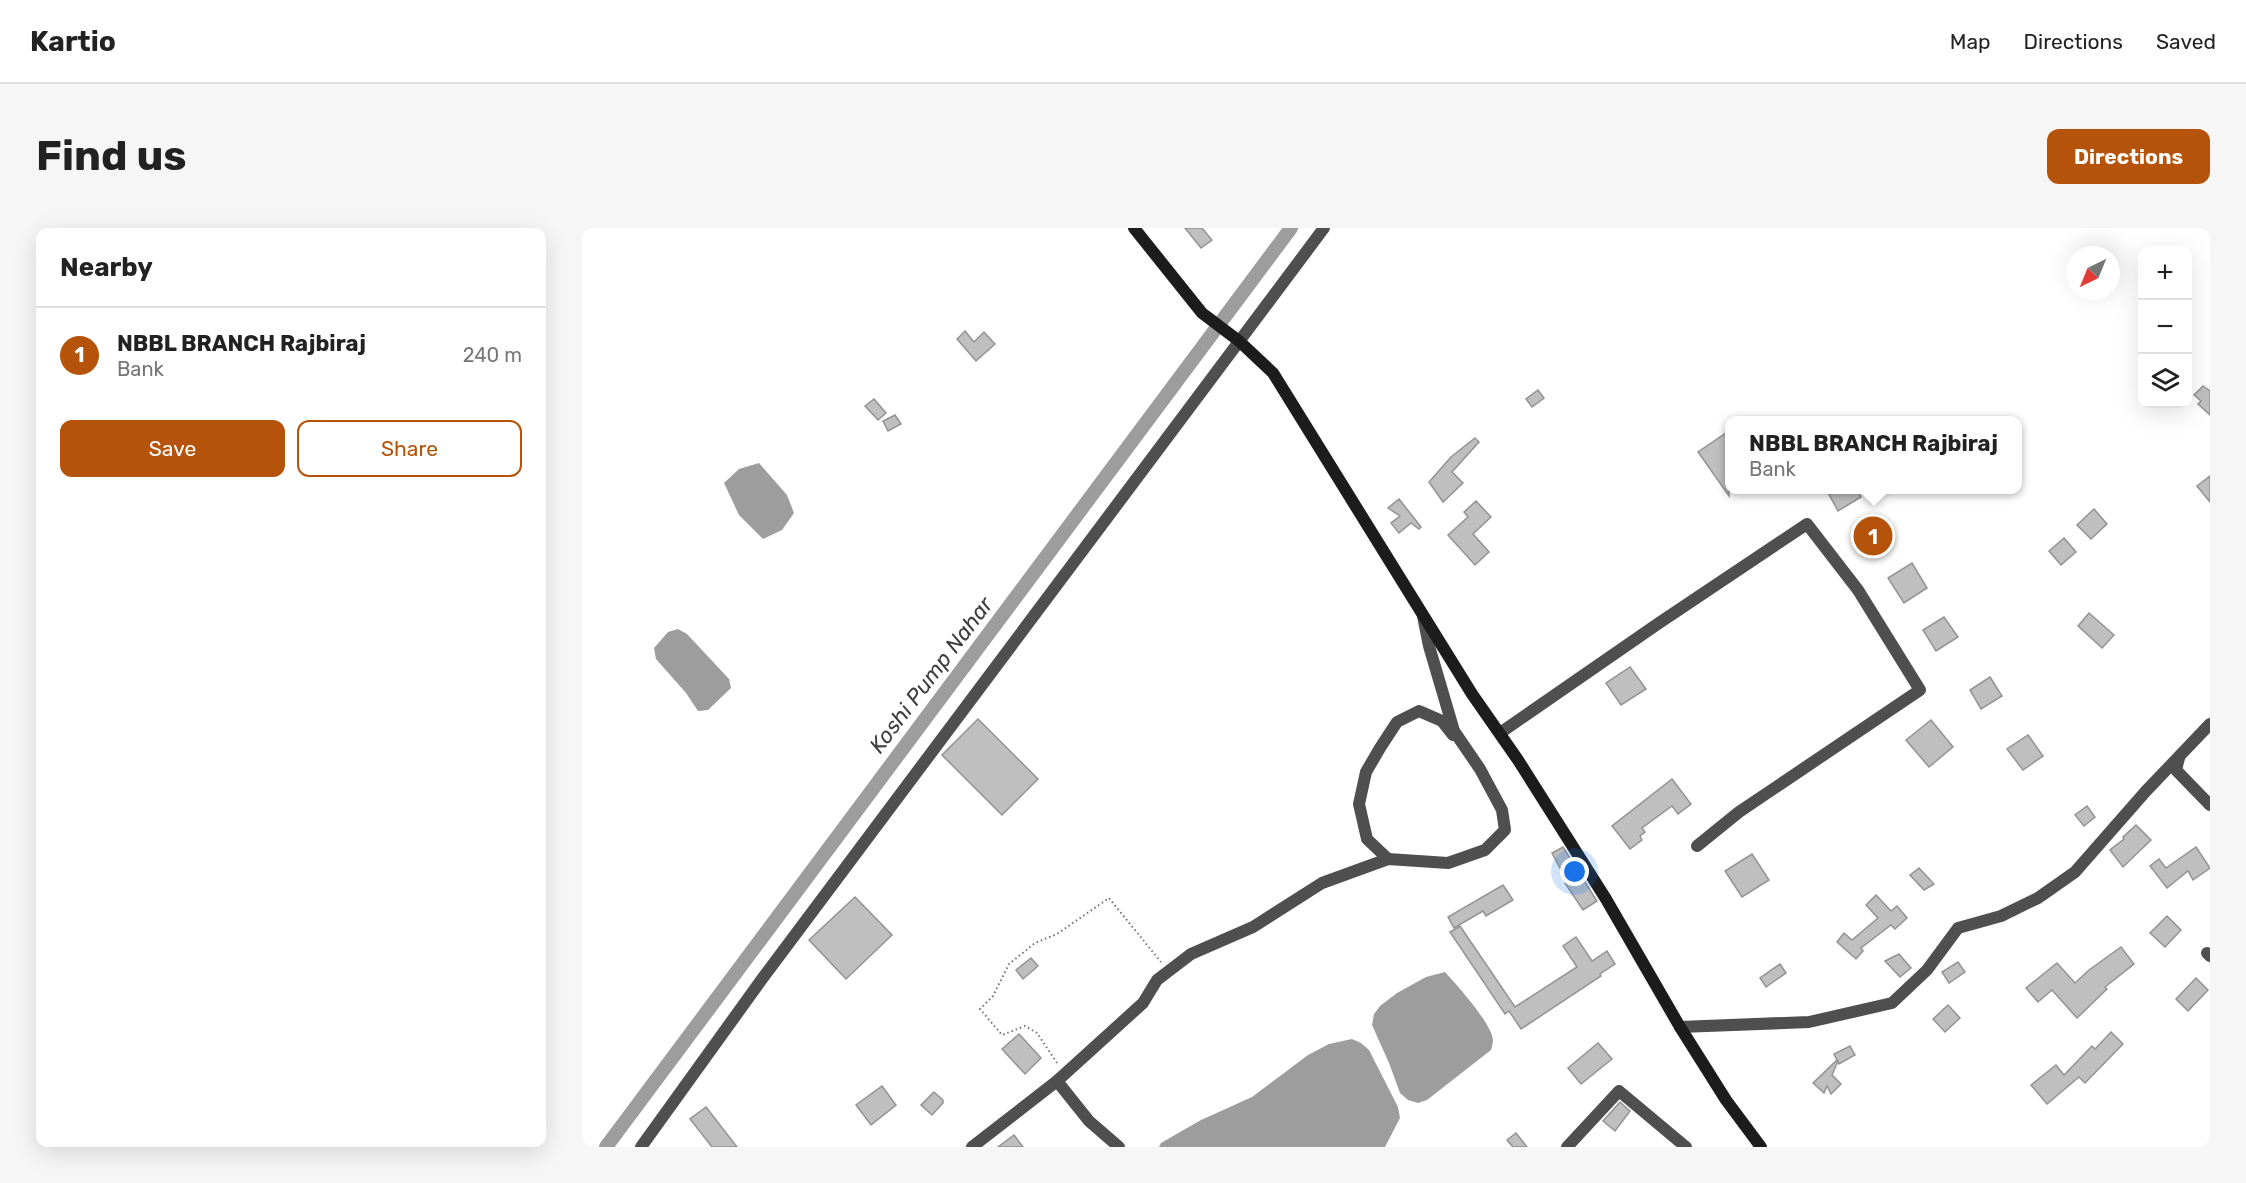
<!DOCTYPE html>
<html lang="en">
<head>
<meta charset="utf-8">
<style>
	:root { --surface:#fff; --page:#f6f6f6; --text:#222; --muted:#767676; --line:#e0e0e0; --accent:#b45309 }
	body { margin:0; font-family:Rubik,sans-serif; background:var(--page); color:var(--text) }
	.controls { position:absolute; right:18px; top:18px; display:grid; overflow:hidden; border-radius:12px; box-shadow:0 6px 24px #0002 }
	.controls button { width:54px; height:54px; display:grid; place-items:center; padding:0; border:0; border-bottom:2px solid var(--line); background:var(--surface); color:var(--text); font:30px sans-serif }
	.compass { position:absolute; left:1484px; top:18px; width:54px; height:54px; border-radius:50%; background:var(--surface); box-shadow:0 6px 24px #0002; rotate:223deg }
	.you { position:absolute; left:993px; top:644px; width:21px; height:21px; margin:-15px; border:4px solid #fff; border-radius:50%; background:#1a73e8; box-shadow:0 0 0 9px #1a73e833 }
	.badge { display:grid; place-items:center; width:39px; height:39px; border-radius:50%; background:var(--accent); color:#fff; font-size:20px; font-weight:700 }
	.pin { position:absolute; translate:-50% -50%; border:3px solid #fff; box-shadow:0 2px 6px #0006 }
	.popup { position:absolute; left:1143px; top:188px; width:297px; height:78px; box-sizing:border-box; display:grid; place-content:center; border-radius:12px; background:var(--surface); filter:drop-shadow(0 2px 4px #0005); font-size:20px; white-space:nowrap; color:var(--muted) }
	.popup b { font-size:22px; color:var(--text) }
	.popup::after { content:''; position:absolute; left:50%; top:100%; margin-left:-12px; border:12px solid transparent; border-top-color:var(--surface) }
	.list { margin:0; padding:0; list-style:none }
	h2 { display:flex; justify-content:space-between; align-items:center; height:78px; margin:0; padding:0 24px; font-size:26px }
	h2 small { font-size:20px; font-weight:400; color:var(--muted) }
	.list li { display:grid; grid-template-columns:39px 1fr auto; gap:18px; align-items:center; box-sizing:border-box; height:96px; padding:0 24px; border-top:2px solid var(--line) }
	.list b { display:block; font-size:22px; white-space:nowrap }
	.list p { margin:0; font-size:20px; white-space:nowrap; color:var(--muted) }
	.list em { font-size:20px; font-style:normal; color:var(--muted) }
	.actions { display:flex; gap:12px; padding:18px 24px }
	.actions a { flex:1; padding:14px 0; border:2px solid var(--accent); border-radius:12px; text-align:center; font-size:21px; color:var(--accent) }
	.actions .main { background:var(--accent); color:#fff }
	.icon { flex:none; width:33px; height:33px; fill:none; stroke:currentColor; stroke-width:2; stroke-linecap:round; stroke-linejoin:round }
	.map { position:relative; flex:none; width:1628px; height:919px; overflow:hidden; border-radius:12px }
	header { display:flex; align-items:center; gap:36px; box-sizing:border-box; height:84px; padding:0 30px; background:var(--surface); border-bottom:2px solid var(--line) }
	header strong { font-size:28px }
	nav { display:flex; gap:33px; margin-inline-start:auto; font-size:21px }
	.intro { display:flex; align-items:center; justify-content:space-between; box-sizing:border-box; height:144px; padding:0 36px }
	h1 { margin:0; font-size:42px }
	.button { padding:15px 27px; border-radius:12px; background:var(--accent); color:#fff; font-size:21px; font-weight:700 }
	main { display:flex; gap:36px; padding:0 36px }
	aside { flex:1; background:var(--surface); border-radius:12px; box-shadow:0 6px 24px #0002 }
	.map>svg:first-child { display:block }
	.water { fill:#9d9d9d }
	.lines { fill:none; stroke-linecap:round; stroke-linejoin:round }
	.canal { stroke:#9d9d9d; stroke-width:14 }
	.building { fill:#bfbfbf; stroke:#939393; stroke-width:1.5 }
	.path { stroke:#717171; stroke-width:2; stroke-dasharray:1.5 3; stroke-linecap:butt }
	.street { stroke:#4f4f4f; stroke-width:12 }
	.secondary { stroke:#1c1c1c; stroke-width:12 }
	.labels { text-anchor:middle; dominant-baseline:central; stroke-width:5; stroke-linejoin:round; paint-order:stroke }
	.water-label { font-size:22px; font-style:italic; fill:#3e3e3e; stroke:#fff }
</style>
</head>
<body>
<header>
<strong>Kartio</strong>
<nav><a>Map</a><a>Directions</a><a>Saved</a></nav>
</header>
<div class="intro"><h1>Find us</h1><a class="button">Directions</a></div>
<main>
<aside>
<h2>Nearby<small></small></h2>
<ul class="list">
<li><span class="badge">1</span><div><b>NBBL BRANCH Rajbiraj</b><p>Bank</p></div><em>240 m</em></li>
</ul>
<div class="actions"><a class="main">Save</a><a>Share</a></div>
</aside>
<div class="map">
<svg width="1628" height="919" viewBox="0 0 1628 919">
	<rect width="100%" height="100%" fill="#fff"/>
	<!-- water -->
	<g class="water">
		<path d="M177,235L205,267L212,285L200,302L181,311L157,287L142,255L157,241Z"/>
		<path d="M96,401L105,406L147,451L149,460L126,482L116,483L104,465L74,431L72,420L86,404Z"/>
		<path d="M863,744C875,757 910,796 911,812C911,815 910,818 909,822L845,872L836,875L826,872L818,865L807,835L790,797L792,786L798,778L815,765L844,749Z"/>
		<path d="M770,811L779,815L787,822L816,879L818,890L803,919H577L579,915L619,892L670,869L726,827L747,816Z"/>
	</g>
	<g class="lines">
		<!-- canal -->
		<path class="canal" d="M24,919L709,0"/>
	</g>
	<!-- building -->
	<g class="building">
		<path d="M603,0H620L630,12L619,20Z"/>
		<path d="M383,103L392,114L402,104L413,116L394,133L375,111Z"/>
		<path d="M1621,158L1628,163V187L1616,176L1619,173L1612,167Z"/>
		<path d="M956,162L962,170L950,179L944,171Z"/>
		<path d="M292,171L304,185L296,192L283,178Z"/>
		<path d="M313,187L319,196L306,203L301,193Z"/>
		<path d="M1147,203V268L1116,224Z"/>
		<path d="M893,210L897,214L870,244L881,255L861,274L847,254L869,229Z"/>
		<path d="M1628,248V274L1615,258Z"/>
		<path d="M1244,261H1274L1279,269L1256,283Z"/>
		<path d="M817,271L839,299L837,301L829,295L817,305L809,295L818,288L806,280Z"/>
		<path d="M894,273L909,289L891,306L907,324L893,337L866,307L886,289L882,284Z"/>
		<path d="M1512,281L1525,296L1509,311L1495,297Z"/>
		<path d="M1296,287L1311,309L1288,324L1273,302Z"/>
		<path d="M1482,310L1494,324L1479,337L1467,323Z"/>
		<path d="M1330,335L1345,360L1322,375L1306,350Z"/>
		<path d="M1507,385L1532,407L1520,420L1496,398Z"/>
		<path d="M1362,389L1376,409L1354,423L1341,402Z"/>
		<path d="M1048,439L1064,461L1039,477L1024,455Z"/>
		<path d="M1408,449L1420,468L1399,481L1388,462Z"/>
		<path d="M396,491L456,551L420,587L360,527Z"/>
		<path d="M1349,492L1371,519L1347,539L1324,512Z"/>
		<path d="M1446,507L1461,528L1441,542L1425,521Z"/>
		<path d="M1090,551L1109,576L1096,586L1090,578L1060,600L1063,604L1058,608L1060,612L1048,621L1030,598Z"/>
		<path d="M1505,578L1513,589L1502,598L1493,587Z"/>
		<path d="M1554,597L1569,612L1541,639L1528,622L1542,611L1541,609Z"/>
		<path d="M981,619L1015,673L1001,682L983,655L985,653L970,625Z"/>
		<path d="M1614,619L1628,640L1611,652L1606,643L1585,660L1568,638L1577,631L1584,640Z"/>
		<path d="M1170,626L1187,652L1160,669L1143,643Z"/>
		<path d="M1337,640L1352,656L1342,662L1328,647Z"/>
		<path d="M921,657L931,672L904,688L901,683L872,700L866,689Z"/>
		<path d="M1294,667L1309,683L1315,678L1325,690L1313,701L1309,697L1279,720L1281,723L1274,731L1255,714L1262,705L1270,712L1296,690L1284,677Z"/>
		<path d="M273,669L310,707L264,751L227,712Z"/>
		<path d="M1585,688L1599,702L1583,719L1568,705Z"/>
		<path d="M878,698L933,779L995,739L981,718L994,709L1010,733L1025,723L1033,736L1018,746L1019,748L939,801L927,783L923,786L868,704Z"/>
		<path d="M1539,719L1552,736L1523,759L1525,761L1495,790L1470,762L1456,774L1444,760L1475,735L1493,755L1507,742Z"/>
		<path d="M1317,726L1329,740L1318,749L1303,733Z"/>
		<path d="M449,730L456,738L441,751L434,742Z"/>
		<path d="M1376,734L1383,744L1367,755L1360,744Z"/>
		<path d="M1198,736L1204,745L1184,759L1178,750Z"/>
		<path d="M1614,750L1626,762L1606,783L1594,771Z"/>
		<path d="M1366,777L1378,790L1363,804L1351,791Z"/>
		<path d="M1529,804L1541,816L1503,855L1497,849L1465,876L1449,857L1474,837L1482,847L1510,818L1513,821Z"/>
		<path d="M437,806L459,830L443,846L420,821Z"/>
		<path d="M1016,815L1030,831L999,856L986,840Z"/>
		<path d="M1268,818L1273,827L1257,836L1256,833L1250,847L1259,856L1249,866L1245,858L1242,865L1231,855L1255,832L1252,826Z"/>
		<path d="M300,858L314,877L289,897L274,877Z"/>
		<path d="M352,864L361,872V875L350,887L339,877Z"/>
		<path d="M1038,874L1048,883L1033,903L1021,893Z"/>
		<path d="M124,879L155,919H130L108,891Z"/>
		<path d="M934,905L945,919H931L925,912Z"/>
		<path d="M432,907L441,919H416Z"/>
	</g>
	<g class="lines">
		<!-- path -->
		<path class="path" d="M475,835L455,805L443,798L420,807L398,781L411,768L427,736L453,715L475,706L527,670L579,734"/>
		<!-- street -->
		<g class="street">
			<path d="M918,505L1077,395L1225,296L1276,362L1338,462L1157,584L1115,618"/>
			<path d="M1597,530L1594,542L1628,577"/>
			<path d="M806,631L785,611L777,576L784,544L798,520L815,494L837,483L860,493L871,507"/>
			<path d="M1625,725L1628,728"/>
			<path d="M1098,799L1227,794L1310,775L1345,742L1376,700L1419,688L1456,670L1493,644L1564,563L1628,496"/>
			<path d="M475,853L507,893L537,919"/>
			<path d="M59,919L180,751L742,0"/>
			<path d="M390,919L475,853L561,775L575,752L609,726L671,699L740,655L806,631L866,635L903,622L923,602L920,582L898,541L872,503L847,418L841,388"/>
			<path d="M985,919L1037,863L1104,919"/>
		</g>
		<!-- secondary -->
		<path class="secondary" d="M552,0L620,85L657,113L691,145L890,466L936,532L1024,671L1098,799L1144,872L1179,919"/>
	</g>
	<g class="labels">
		<!-- water labels -->
		<g class="water-label">
			<text transform="translate(349 447) rotate(-53)">Koshi Pump Nahar</text>
		</g>
	</g>
</svg>
<div class="controls">
<button>+</button>
<button>−</button>
<button><svg class="icon" aria-label="layers" viewBox="0 0 24 24"><path d="M12 4l9 5-9 5-9-5zM3 14l9 5 9-5"/></svg></button>
</div>
<svg class="compass" viewBox="-18 -18 36 36"><path d="M0-13l5 13h-10z" fill="#e53935"/><path d="M0 13l5-13h-10z" fill="#767676"/></svg>
<div class="you"></div>
<div class="pin badge" style="left:1291px;top:308px">1</div>
<div class="popup"><b>NBBL BRANCH Rajbiraj</b>Bank</div>
</div>
</main>
</body>
</html>
